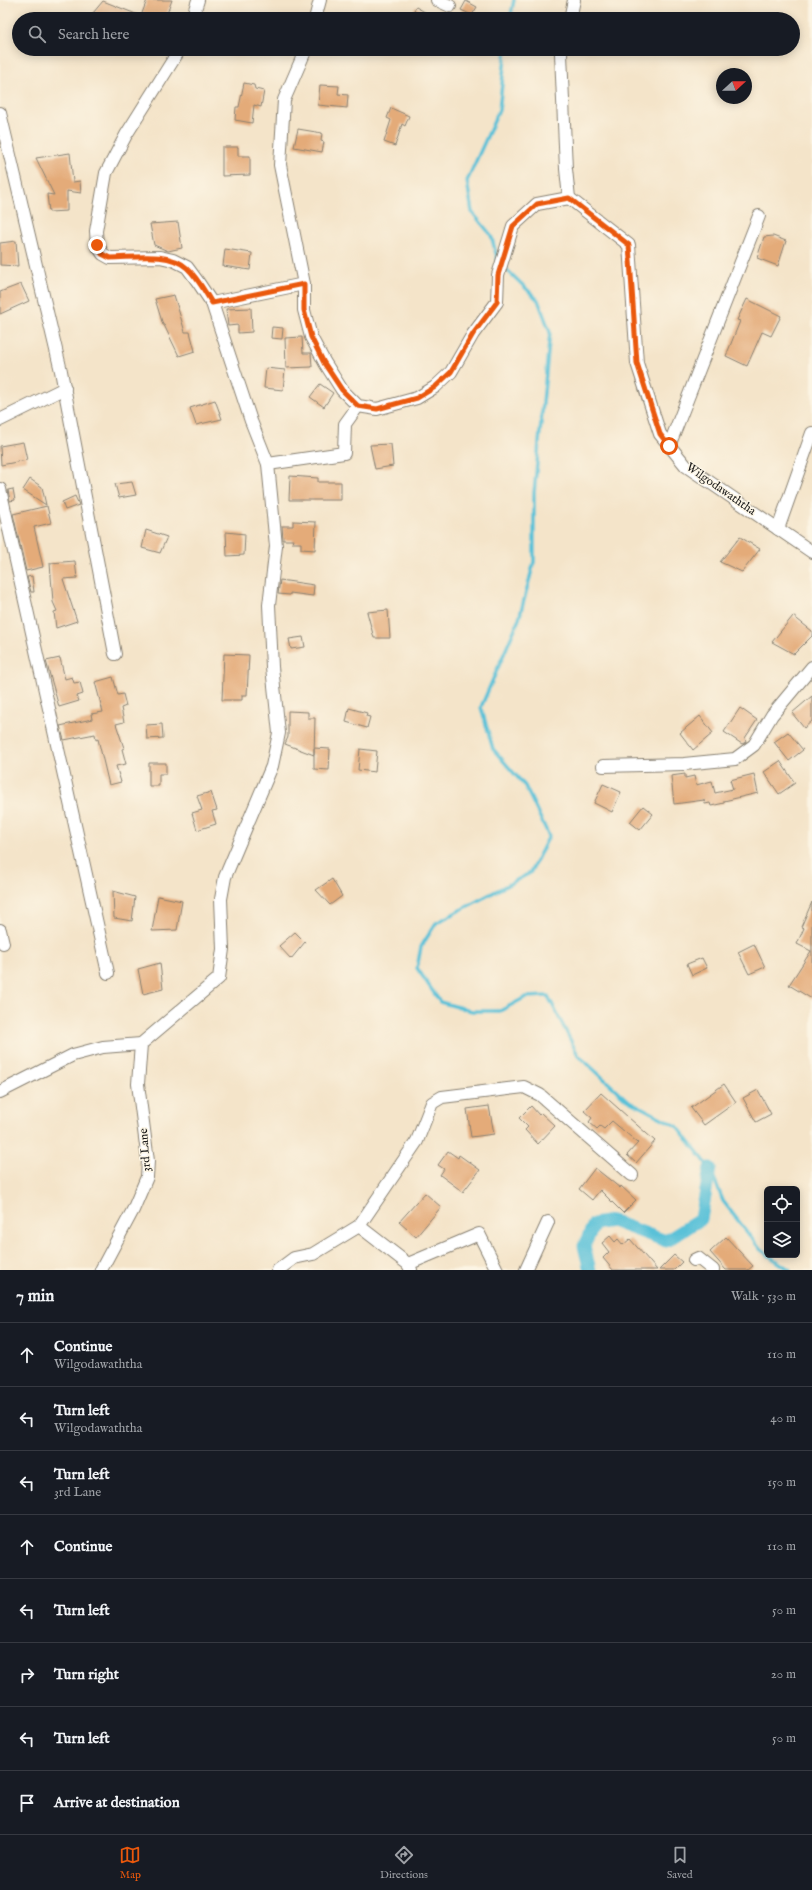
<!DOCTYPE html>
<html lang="en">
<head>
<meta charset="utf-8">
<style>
	:root { --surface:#171b24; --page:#242831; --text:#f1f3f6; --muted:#9ea1a6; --line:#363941; --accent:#ea580c }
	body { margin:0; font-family:"IM FELL English",serif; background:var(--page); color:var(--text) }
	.controls { position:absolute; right:12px; bottom:12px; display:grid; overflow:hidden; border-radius:6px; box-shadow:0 2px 10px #0003 }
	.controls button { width:36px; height:36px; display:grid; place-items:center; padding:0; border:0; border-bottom:1px solid var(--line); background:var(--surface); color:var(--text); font:20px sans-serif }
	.compass { position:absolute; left:716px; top:68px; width:36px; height:36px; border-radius:50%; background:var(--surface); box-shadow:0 2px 10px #0003; rotate:69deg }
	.stop { position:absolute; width:12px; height:12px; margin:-9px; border:3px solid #ea580c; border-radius:50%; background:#fff }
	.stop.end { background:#ea580c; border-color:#fff; box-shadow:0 1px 4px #0008 }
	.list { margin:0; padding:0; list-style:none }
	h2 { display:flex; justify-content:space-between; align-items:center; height:52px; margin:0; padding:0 16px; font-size:17px }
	h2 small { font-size:13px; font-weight:400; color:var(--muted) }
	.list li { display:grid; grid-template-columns:26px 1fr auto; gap:12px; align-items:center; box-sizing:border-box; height:64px; padding:0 16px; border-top:1px solid var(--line) }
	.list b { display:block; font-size:15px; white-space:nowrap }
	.list p { margin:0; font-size:13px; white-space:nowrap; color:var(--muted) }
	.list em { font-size:13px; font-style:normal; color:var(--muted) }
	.icon { flex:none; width:22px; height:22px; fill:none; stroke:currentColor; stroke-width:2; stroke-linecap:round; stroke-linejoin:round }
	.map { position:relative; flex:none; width:812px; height:1270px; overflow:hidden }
	.search { position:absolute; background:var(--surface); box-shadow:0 2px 10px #0003; left:12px; right:12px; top:12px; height:44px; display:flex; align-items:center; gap:10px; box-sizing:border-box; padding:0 14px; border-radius:22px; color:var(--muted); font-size:15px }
	.sheet { height:564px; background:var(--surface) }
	nav { display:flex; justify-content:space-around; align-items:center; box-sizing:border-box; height:56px; border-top:1px solid var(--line); background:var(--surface); font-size:11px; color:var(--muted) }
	nav a { display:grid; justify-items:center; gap:2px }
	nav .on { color:var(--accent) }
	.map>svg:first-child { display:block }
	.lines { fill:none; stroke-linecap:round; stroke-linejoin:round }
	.stream { stroke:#5ac1d8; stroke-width:3.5 }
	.canal { stroke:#5ac1d8; stroke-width:13 }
	.building { fill:#e4ab79 }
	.minor-casing { stroke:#888072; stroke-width:14 }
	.minor { stroke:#fff; stroke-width:12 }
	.route { stroke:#ea580c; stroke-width:5 }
	.labels { text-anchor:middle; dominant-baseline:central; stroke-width:3; stroke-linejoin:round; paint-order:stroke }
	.street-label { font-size:12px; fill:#1c1c1c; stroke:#fcf5e5 }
</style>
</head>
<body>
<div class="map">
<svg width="812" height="1270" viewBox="0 0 812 1270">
	<rect width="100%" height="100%" fill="#fcf5e5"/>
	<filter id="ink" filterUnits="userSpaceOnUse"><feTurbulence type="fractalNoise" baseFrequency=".025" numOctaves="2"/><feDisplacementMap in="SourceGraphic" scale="8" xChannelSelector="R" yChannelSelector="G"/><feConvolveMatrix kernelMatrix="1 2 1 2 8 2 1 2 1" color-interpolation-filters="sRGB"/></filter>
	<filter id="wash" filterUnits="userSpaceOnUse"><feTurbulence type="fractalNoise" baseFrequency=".012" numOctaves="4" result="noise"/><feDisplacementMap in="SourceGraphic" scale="16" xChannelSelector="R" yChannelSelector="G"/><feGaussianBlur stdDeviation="0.9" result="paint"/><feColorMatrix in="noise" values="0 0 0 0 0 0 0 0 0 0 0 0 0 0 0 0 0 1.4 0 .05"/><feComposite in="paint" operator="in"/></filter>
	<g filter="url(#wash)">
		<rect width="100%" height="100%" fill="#f4e4c9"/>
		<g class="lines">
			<!-- stream -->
			<g class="stream">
				<path d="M510,19L514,0"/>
				<path d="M498,261L491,235L472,212L467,181L499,110L506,49"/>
				<path d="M504,267L538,300L550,332L534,493V562L519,619L481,707L493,749L525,786L549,836L530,873L436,923L421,947L417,968L440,1002L472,1011H500L526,997L548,996L578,1055L627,1100L677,1126L710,1168L723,1201L760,1249L767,1254"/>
				<path d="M768,1255L790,1270"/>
			</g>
			<!-- canal -->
			<path class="canal" d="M590,1270L584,1246L594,1224L612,1221L666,1241L701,1219L710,1168"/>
		</g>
		<g id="blocks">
			<!-- building -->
			<g class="building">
				<path d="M147,0H172L165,19H88L103,1L141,16Z"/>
				<path d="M466,1L477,7L472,15L461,10Z"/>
				<path d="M416,7L437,19H409Z"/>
				<path d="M244,83L254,85L255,89L264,91L261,107L254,105L252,123L235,120L236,107H239Z"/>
				<path d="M320,85L339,86L338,94L348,95L347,108L318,105Z"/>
				<path d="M391,108L409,116L405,126L402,124L395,146L384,142L391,120L387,118Z"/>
				<path d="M298,129L322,133L321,141L324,142L322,152L294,147Z"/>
				<path d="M222,147H238V156H250V175L222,176Z"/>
				<path d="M70,153L73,182L80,181L81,193L67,191V211L49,212L47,194L54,195L36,158Z"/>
				<path d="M178,222L182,248L168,251L154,245L150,224Z"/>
				<path d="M773,236L786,241L778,266L757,258L764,237Z"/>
				<path d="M16,241L18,266L0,265V243Z"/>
				<path d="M225,249L252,253L250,270L223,266Z"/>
				<path d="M21,284L29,301L0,314V292Z"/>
				<path d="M174,295L185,332H190L195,351L179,356L164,325H163L155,299Z"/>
				<path d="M747,299L781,316L771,336L762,332L747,366L726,356L740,321L737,320Z"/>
				<path d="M251,308L252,332L238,333V325L228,326L226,309Z"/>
				<path d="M272,327L283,328L282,339L271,338Z"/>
				<path d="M302,337L303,353H311L312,367L286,368L285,338Z"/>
				<path d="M266,368L285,370L283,390L264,388Z"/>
				<path d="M320,384L333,393L324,407L310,397Z"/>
				<path d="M215,400L222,419L196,425L190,408Z"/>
				<path d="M23,442L27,460L1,465L0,446Z"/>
				<path d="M391,444L393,466L375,469L370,445Z"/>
				<path d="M290,476L318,478V482H341V500H289Z"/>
				<path d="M30,479L42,487L46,505L23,490Z"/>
				<path d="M132,482L136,495L119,498L115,484Z"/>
				<path d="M13,489L15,500L10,501L8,490Z"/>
				<path d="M75,496L79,505L65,510L62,502Z"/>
				<path d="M47,506L51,523L34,527L43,567L26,571L13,514Z"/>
				<path d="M293,521L316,522L315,550L301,549V543H292L293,540H283L282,526H293Z"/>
				<path d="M146,530L167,537L160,553L142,548Z"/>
				<path d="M226,532L245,534L244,555L227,556Z"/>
				<path d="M740,537L760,549L742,572L720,562Z"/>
				<path d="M75,561L77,578L63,579L77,621L56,628L54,612L57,611L53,602L50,563Z"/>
				<path d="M32,576L34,592H31L27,577Z"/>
				<path d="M280,580L314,585L313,596L290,593V595L278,594Z"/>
				<path d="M388,610L390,638H374L367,612Z"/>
				<path d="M793,616L812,631V636L794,654L772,642Z"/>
				<path d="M303,637L305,647L291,649L289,639Z"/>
				<path d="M224,654L249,655L247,695H242V700H222Z"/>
				<path d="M60,658L65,679L72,677L74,683L80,682L83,694L77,696L79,701L59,707L46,661Z"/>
				<path d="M113,677L118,695L123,694L126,706L121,708L124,722L116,724L124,748L122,749L126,764L116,766L121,782L109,785L98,739L96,740L95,734L64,740L60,726L92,719L91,714L103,712L95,682Z"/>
				<path d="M812,696V721L804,728L792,713Z"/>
				<path d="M349,708L367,713L366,716L370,717L367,728L346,722Z"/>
				<path d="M740,708L757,720L745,738L746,742L742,744L724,732Z"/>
				<path d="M288,711L308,712V718H315L314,755L285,744L288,737Z"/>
				<path d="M700,716L713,733L693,750L680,733Z"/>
				<path d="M162,724L163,738L147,739L146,725Z"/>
				<path d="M788,732L803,750L789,761L774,742Z"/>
				<path d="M314,748L330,749L329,770L314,769Z"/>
				<path d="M360,749L377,751L375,772L358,770Z"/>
				<path d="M780,761L795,783L779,794L764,772Z"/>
				<path d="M149,763H166V774H159V786H149Z"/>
				<path d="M685,774V778L694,776L696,785L712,781L715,793L733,789L730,780L754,774L758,793L724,801V803L711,806L710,803L705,804L704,800L674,804L671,776Z"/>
				<path d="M603,784L621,792L612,812L594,803Z"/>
				<path d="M211,792L217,810L212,811L216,824L197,830L192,813L202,810L197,796Z"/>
				<path d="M643,806L653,814L640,830L630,822Z"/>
				<path d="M332,879L342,896L330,905L316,890Z"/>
				<path d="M113,891L135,897L132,921L114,918Z"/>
				<path d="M158,896L182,901L177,930L152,931Z"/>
				<path d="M812,902V999L789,985L811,951L797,944L804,928L801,927Z"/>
				<path d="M295,932L305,942L291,959L279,946Z"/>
				<path d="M754,944L765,967L749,974L738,952Z"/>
				<path d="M702,958L707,968L692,975L687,964Z"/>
				<path d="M160,963L163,989L143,994L138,969Z"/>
				<path d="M724,1084L736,1102L704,1125L691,1108Z"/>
				<path d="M758,1090L771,1114L756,1122L743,1098Z"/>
				<path d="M601,1093L655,1141L636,1163L627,1155L638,1143L612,1121L604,1129L600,1126L597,1129L589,1122L592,1118L584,1111Z"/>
				<path d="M489,1106L494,1134L471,1137L467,1109Z"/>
				<path d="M531,1106L539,1115L541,1113L555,1126L538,1144L525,1130L528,1127L519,1118Z"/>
				<path d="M448,1151L458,1158L459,1155L480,1170L463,1192L440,1175L444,1169L438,1165Z"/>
				<path d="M595,1168L620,1188L621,1186L636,1200L623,1213L600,1190L592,1200L579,1189Z"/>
				<path d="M425,1193L441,1207L416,1237L399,1222Z"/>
				<path d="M610,1236L615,1242L618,1239L623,1245L630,1239L657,1270H613L603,1258L609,1252L602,1243Z"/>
				<path d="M726,1237L753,1266L748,1270H726L710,1252Z"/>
				<path d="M674,1255L682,1262L674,1270H659Z"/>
			</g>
		</g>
	</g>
	<g filter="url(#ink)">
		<use href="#blocks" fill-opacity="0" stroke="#888072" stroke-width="1"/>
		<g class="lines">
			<!-- minor casing -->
			<g class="minor-casing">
				<g id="minor">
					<path d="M437,0L450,6"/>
					<path d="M192,19L198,0"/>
					<path d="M315,19L320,0"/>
					<path d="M570,19L574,0"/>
					<path d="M306,49L284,100L280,165L304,284V310L311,337L325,363L342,390L358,406L377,409L417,398L435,387L451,372L473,334L497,302L498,275L513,226L537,204L569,198"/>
					<path d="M562,49L561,54L566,169L569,198"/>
					<path d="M0,113L61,371L115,654"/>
					<path d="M569,198L629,245L637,363L660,434L686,466L812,552"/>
					<path d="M212,303L304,284"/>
					<path d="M0,420L65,388"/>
					<path d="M669,446L759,216"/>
					<path d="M268,464L344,453L345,424L358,406"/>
					<path d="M0,489L108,973"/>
					<path d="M778,529L812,433"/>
					<path d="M603,766L684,764L735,759L754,745L772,715L812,667"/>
					<path d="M0,930L3,943"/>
					<path d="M0,1092L73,1055L103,1047L141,1044L219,978L223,949L221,899L225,877L272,766L279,733L272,667L269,605L276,546L268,464L251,421L212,303L198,282L187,267L173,260L160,257L110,258L103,254L97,245L96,231L106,173L126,135L180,49"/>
					<path d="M359,1226L408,1264L411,1270"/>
					<path d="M694,1260L698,1258L713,1270"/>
					<path d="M408,1264L479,1234L497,1270"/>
					<path d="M101,1270L133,1210L147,1177L148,1161L138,1084L141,1044"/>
					<path d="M278,1270L294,1258L313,1254L359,1226L417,1141L432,1103L442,1097L524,1087L540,1095L632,1175"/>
					<path d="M526,1270L548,1222"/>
				</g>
			</g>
			<!-- minor -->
			<use href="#minor" class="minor"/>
		</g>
	</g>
	<g class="lines" filter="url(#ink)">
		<!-- route -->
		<path class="route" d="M97,245L102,254L110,258C133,258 169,251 187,268C198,278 205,292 212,303L304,284V310L311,337L324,363L342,390L358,406L377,409L417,398L435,387L451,372L473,334L497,302L498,275L513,226L537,204L569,198L629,245L637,363L660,434L669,446"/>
	</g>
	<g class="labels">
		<!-- street labels -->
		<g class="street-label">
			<text transform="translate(721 489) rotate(35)">Wilgodawaththa</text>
			<text transform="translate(145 1150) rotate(-94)">3rd Lane</text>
		</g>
	</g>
</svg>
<div class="controls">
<button><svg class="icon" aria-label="locate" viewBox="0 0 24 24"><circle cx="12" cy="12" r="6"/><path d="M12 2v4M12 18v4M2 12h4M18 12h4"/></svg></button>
<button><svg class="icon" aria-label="layers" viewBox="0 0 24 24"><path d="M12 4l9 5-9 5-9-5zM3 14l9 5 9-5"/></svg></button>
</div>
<svg class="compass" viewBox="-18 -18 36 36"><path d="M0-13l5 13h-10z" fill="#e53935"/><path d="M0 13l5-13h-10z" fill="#9ea1a6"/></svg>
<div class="stop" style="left:669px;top:446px"></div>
<div class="stop end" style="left:97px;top:245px"></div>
<div class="search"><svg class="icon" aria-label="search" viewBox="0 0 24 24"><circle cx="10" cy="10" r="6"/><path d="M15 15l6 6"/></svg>Search here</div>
</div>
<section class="sheet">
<h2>7 min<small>Walk · 530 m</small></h2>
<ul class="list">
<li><svg class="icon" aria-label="ahead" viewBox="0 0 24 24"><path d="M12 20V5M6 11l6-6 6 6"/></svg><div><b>Continue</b><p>Wilgodawaththa</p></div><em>110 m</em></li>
<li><svg class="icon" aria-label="left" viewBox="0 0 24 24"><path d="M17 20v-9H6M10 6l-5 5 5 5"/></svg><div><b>Turn left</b><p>Wilgodawaththa</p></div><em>40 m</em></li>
<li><svg class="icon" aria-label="left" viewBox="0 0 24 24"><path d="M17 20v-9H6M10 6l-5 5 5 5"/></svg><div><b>Turn left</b><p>3rd Lane</p></div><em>150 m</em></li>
<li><svg class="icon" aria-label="ahead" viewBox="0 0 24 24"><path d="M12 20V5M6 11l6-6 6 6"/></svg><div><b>Continue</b></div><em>110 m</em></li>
<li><svg class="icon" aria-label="left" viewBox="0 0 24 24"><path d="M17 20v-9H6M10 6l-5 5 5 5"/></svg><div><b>Turn left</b></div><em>50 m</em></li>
<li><svg class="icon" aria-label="right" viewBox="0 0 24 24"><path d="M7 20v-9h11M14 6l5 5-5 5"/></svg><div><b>Turn right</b></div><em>20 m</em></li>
<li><svg class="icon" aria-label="left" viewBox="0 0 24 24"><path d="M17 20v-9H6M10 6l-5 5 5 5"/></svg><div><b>Turn left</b></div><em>50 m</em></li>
<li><svg class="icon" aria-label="arrive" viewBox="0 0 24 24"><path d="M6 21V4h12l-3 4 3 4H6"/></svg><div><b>Arrive at destination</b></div></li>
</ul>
</section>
<nav>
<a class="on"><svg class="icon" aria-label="map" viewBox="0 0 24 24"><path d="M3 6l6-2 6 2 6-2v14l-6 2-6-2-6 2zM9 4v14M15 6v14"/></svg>Map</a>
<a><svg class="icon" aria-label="directions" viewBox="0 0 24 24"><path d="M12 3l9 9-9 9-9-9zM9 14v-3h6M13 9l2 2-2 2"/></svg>Directions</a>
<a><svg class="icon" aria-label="saved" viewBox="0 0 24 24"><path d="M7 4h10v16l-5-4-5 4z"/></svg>Saved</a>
</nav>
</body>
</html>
